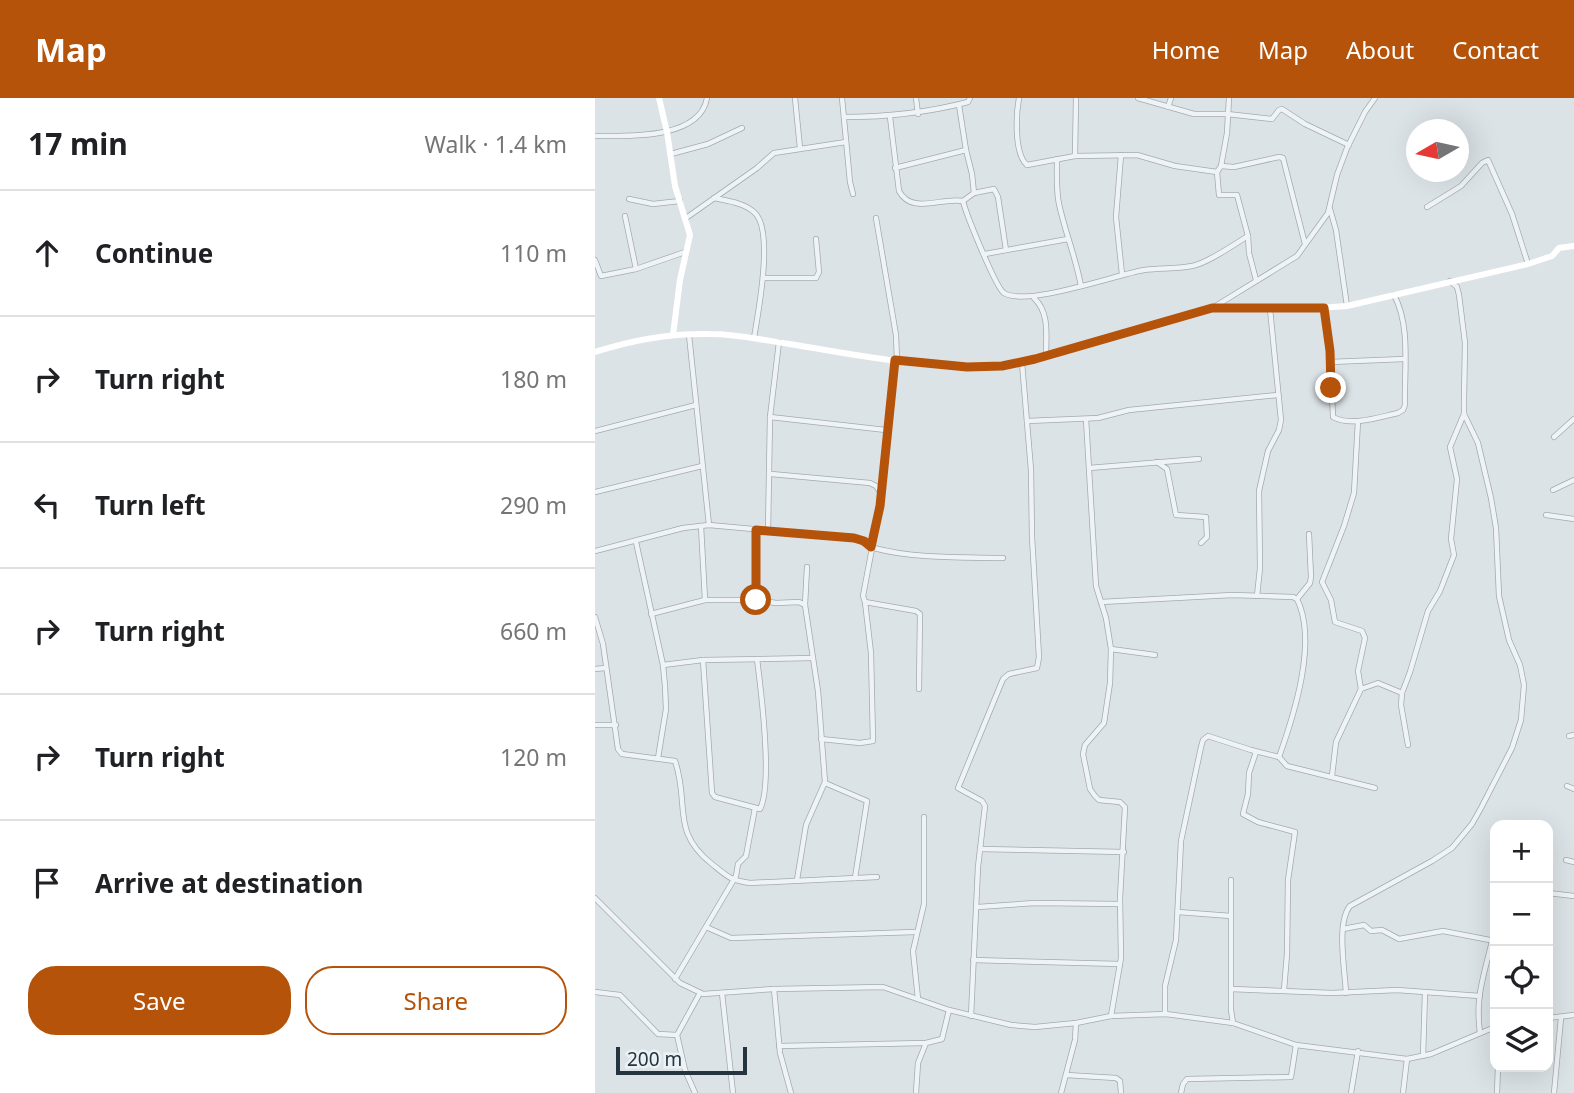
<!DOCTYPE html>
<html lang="en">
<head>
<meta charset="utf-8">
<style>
	:root { --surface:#fff; --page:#f6f6f6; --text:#202124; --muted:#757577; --line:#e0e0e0; --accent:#b45309 }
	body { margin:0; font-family:"Noto Sans",sans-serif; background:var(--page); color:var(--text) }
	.controls { position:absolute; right:21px; bottom:21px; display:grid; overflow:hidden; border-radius:14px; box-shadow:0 7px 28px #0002 }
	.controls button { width:63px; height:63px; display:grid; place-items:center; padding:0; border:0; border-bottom:2px solid var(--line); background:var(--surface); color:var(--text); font:35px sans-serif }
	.compass { position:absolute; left:811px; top:21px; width:63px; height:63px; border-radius:50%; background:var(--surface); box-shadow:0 7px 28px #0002; rotate:261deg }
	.scale { position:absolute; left:21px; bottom:18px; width:131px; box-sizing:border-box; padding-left:7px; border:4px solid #25343f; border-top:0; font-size:19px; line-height:24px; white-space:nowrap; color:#25343f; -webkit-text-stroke:5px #ebf2f5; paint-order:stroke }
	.stop { position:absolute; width:21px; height:21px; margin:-16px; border:5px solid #b45309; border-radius:50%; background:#fff }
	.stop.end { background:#b45309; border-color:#fff; box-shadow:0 2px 7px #0008 }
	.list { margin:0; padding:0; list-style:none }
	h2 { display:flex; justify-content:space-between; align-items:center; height:91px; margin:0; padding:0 28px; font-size:30px }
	h2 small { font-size:23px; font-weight:400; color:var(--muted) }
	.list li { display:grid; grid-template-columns:46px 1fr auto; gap:21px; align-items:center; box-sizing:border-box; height:126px; padding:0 28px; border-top:2px solid var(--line) }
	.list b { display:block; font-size:26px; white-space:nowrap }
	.list em { font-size:23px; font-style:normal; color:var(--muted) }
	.actions { display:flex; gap:14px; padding:21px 28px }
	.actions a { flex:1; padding:16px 0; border:2px solid var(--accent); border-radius:28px; text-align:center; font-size:24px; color:var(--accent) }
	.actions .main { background:var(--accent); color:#fff }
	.icon { flex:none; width:38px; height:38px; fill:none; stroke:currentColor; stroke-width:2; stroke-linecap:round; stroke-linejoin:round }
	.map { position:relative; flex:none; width:979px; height:995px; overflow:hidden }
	header { display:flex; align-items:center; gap:42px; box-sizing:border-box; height:98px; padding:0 35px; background:var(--accent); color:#fff }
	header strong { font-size:33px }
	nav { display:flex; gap:38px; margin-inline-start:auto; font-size:24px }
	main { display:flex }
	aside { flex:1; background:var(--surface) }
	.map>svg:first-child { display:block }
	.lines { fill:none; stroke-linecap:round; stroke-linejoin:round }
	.street-casing { stroke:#a1abb1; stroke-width:6 }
	.street { stroke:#eff3f5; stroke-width:4.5 }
	.secondary { stroke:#fff; stroke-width:6 }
	.route { stroke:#b45309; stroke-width:9 }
</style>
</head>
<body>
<header>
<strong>Map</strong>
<nav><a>Home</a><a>Map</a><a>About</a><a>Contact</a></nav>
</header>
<main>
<aside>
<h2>17 min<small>Walk · 1.4 km</small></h2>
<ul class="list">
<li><svg class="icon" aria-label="ahead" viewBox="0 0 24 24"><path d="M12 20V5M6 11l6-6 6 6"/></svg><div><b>Continue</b></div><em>110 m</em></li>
<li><svg class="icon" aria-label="right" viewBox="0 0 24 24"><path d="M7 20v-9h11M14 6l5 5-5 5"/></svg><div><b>Turn right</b></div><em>180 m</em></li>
<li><svg class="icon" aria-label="left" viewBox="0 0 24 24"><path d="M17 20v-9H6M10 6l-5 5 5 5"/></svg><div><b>Turn left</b></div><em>290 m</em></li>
<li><svg class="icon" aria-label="right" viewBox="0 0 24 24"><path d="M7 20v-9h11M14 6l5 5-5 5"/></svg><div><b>Turn right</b></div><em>660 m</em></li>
<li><svg class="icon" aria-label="right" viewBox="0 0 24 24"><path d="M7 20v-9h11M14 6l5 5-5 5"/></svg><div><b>Turn right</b></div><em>120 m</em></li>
<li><svg class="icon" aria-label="arrive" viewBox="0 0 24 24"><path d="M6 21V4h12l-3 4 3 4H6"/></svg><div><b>Arrive at destination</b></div></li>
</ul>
<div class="actions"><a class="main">Save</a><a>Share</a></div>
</aside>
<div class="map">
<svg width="979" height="995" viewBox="0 0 979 995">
	<rect width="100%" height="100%" fill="#dce3e7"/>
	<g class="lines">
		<!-- street casing -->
		<g class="street-casing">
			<g id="street">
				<path d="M200,0L205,50"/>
				<path d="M247,0L255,84L258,96"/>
				<path d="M321,0L323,16"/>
				<path d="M424,0C421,16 419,56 432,67L480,58L542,57L580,68L622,74"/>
				<path d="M543,0L599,16H632L677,21L684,12L687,11L710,26L754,47"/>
				<path d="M634,0L632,35L626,68L622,74L624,97H642L653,138L654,155L661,182"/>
				<path d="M364,7L371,52L377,76L379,95"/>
				<path d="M573,9L576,0"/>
				<path d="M249,19C294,19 331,15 373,4L375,0"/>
				<path d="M295,19L304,93C317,117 346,99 368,103L379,95L399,91L403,99L411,152"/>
				<path d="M0,38C31,38 105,42 112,0"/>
				<path d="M76,56L113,46L147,30"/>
				<path d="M526,57L521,119L527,176"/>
				<path d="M480,58L481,0"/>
				<path d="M462,61C462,76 461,92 464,106C470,134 481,160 486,188"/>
				<path d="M626,68L639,69L684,59L688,60L710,146"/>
				<path d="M300,70L371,52"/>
				<path d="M119,100C133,103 150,105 160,115C179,134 163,215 159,240"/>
				<path d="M34,101L58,106L85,103"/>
				<path d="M368,103C371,116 401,190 409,195C432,209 520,177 549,172C565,170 582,171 597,168C613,165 638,147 653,138"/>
				<path d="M832,109L866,88L887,65L893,62L917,116L933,166"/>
				<path d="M735,111L741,132L752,208"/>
				<path d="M30,118L41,171"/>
				<path d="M91,120L162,70L179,55L251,44"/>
				<path d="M281,120L301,237L302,262"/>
				<path d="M390,156L473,141"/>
				<path d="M0,162L6,178L41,171L90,154"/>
				<path d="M168,180H221L224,174L221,141"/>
				<path d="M439,200C455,215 451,238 451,258"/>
				<path d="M619,209L702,158L733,115L742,77L752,50L770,14L780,0"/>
				<path d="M729,210L735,253L738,319C756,329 784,319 803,315L808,312L810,307C809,272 816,228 799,197"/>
				<path d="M94,237L114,427"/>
				<path d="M735,264L809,261"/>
				<path d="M175,319L291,332"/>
				<path d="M491,321L501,488L511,520L516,551L515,585L509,625L490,647L488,656L495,691L500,698L504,702L525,704L530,709L525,800L526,860L516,918"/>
				<path d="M432,323L503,320L534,312L683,297"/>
				<path d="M0,333L101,307"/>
				<path d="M959,339L979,321"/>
				<path d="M562,364L572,371L581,417L611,419L612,439L606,445"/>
				<path d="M494,370L604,361"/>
				<path d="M176,376L275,385L281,388L286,395"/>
				<path d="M958,392L979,382"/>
				<path d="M0,394L107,368"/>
				<path d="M951,417L979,421"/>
				<path d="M106,428L110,502"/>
				<path d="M161,432V502"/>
				<path d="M173,433L175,319L184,244"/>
				<path d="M41,444L68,567L70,588L71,611L63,660"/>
				<path d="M0,453L88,430L114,427L259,440C267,443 272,448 279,450C320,461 366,459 408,460"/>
				<path d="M662,498L665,470L664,393L673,353L684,332L686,322L675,211"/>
				<path d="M702,501L715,485L716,479L714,436"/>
				<path d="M270,504L321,513L325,516L324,591"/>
				<path d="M506,504L637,497L698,499L702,501"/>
				<path d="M56,516L110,502H161L181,505L204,504L210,507"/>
				<path d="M0,519L8,546L23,651L27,656L80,663C95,706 75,733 117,766C133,779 135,782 155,785L282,779"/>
				<path d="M516,551L560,557"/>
				<path d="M108,562L117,695L120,699L165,711C178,686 166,592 162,561"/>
				<path d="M68,567L108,562L217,560"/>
				<path d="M0,571L10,570"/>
				<path d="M766,591L783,585L807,595"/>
				<path d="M0,627H21"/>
				<path d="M974,638L979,637"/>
				<path d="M226,641L265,645L278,643L276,555L270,504L268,498L285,408L300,263"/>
				<path d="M813,647L806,607L807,595L815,574L833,513L845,493L859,457L856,441L862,381L855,349L869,316V301L870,245L864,197L862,189L855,183"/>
				<path d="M661,654L654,675L653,696L648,716L663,724L700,734L693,782L692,856L689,892"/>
				<path d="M684,659C699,617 723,543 702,501"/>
				<path d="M737,678L741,644L766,591L763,573L770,540L767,533L740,524L736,502L727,484L749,428L759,395L763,323"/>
				<path d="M230,685L272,703L260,780"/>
				<path d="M972,688L979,691"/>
				<path d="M385,751L529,754"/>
				<path d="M971,762L979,764"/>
				<path d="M202,782L211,727L230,684L223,593L210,507L212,469"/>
				<path d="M636,782V912L638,925"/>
				<path d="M953,795L979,798"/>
				<path d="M0,800L85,885L108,896L179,891L288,889L354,912L416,927L440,929L481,925L516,918L571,916L638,925L701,947L812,961L836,956L900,929"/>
				<path d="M383,809L440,805L525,806"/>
				<path d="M583,814L636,818"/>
				<path d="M111,829L136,840L320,834"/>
				<path d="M748,831L769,827L776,833L787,832L804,841L848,833L900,843"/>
				<path d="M378,862L525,866"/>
				<path d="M80,881L141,778L143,766L151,758L160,710"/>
				<path d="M179,891L185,955L196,995"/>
				<path d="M636,891L737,895L802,892L885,898"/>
				<path d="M0,894L25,897L63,936L82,937"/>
				<path d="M127,895L138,995"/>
				<path d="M751,895C750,872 741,825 755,808L837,763L857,750L877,726L886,710L917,650L926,622L929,587L925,567L914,542L904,498L901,430L896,400L883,345L869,316"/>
				<path d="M323,901L318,853L329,806V719"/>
				<path d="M570,916V888L581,842L586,743L606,649L608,642L613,638L656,652L684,659L692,668L780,690"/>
				<path d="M376,918L383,769L390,708L387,703L363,690L408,581L414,576L442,570L444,559L437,439L436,372L427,265"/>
				<path d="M953,920L979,917"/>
				<path d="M885,935C880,898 889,878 897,843"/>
				<path d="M184,948L331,945L347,941L354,912"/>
				<path d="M828,958L830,895"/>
				<path d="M471,977L521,980L525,983L526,995"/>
				<path d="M100,995L90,972L82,937L105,895"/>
				<path d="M321,995L323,965L331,945"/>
				<path d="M466,995L480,942L481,925"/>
				<path d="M586,995L588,986L592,981L696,979L701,947"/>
				<path d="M756,995L763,953"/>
				<path d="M808,995L812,961"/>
				<path d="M902,995L903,969"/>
				<path d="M959,995L966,920"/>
			</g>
		</g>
		<!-- street -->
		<use href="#street" class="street"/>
		<!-- secondary -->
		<g class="secondary">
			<path d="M64,0L72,34L80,88L95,137L85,182L78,237"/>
			<path d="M0,254C37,242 76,235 115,236C141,236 168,242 194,246C270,258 350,276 427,265L617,210L709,211L752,208L933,166L957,158L964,150L979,148"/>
		</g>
	</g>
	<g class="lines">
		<!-- route -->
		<path class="route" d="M161,502V432L259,440L269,443L276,449L285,408L300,262L372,269L407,268L440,261L617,210H729L735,253L736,290"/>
	</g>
</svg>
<div class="controls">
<button>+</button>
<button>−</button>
<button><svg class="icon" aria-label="locate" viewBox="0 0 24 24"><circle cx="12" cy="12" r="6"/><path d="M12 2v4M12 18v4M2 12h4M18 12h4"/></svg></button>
<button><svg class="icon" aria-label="layers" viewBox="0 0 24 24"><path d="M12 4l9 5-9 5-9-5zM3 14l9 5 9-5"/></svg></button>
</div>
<svg class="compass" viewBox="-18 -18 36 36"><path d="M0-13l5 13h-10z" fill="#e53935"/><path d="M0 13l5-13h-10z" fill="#757577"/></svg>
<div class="scale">200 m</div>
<div class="stop" style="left:161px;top:502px"></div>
<div class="stop end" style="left:736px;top:290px"></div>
</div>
</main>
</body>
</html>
